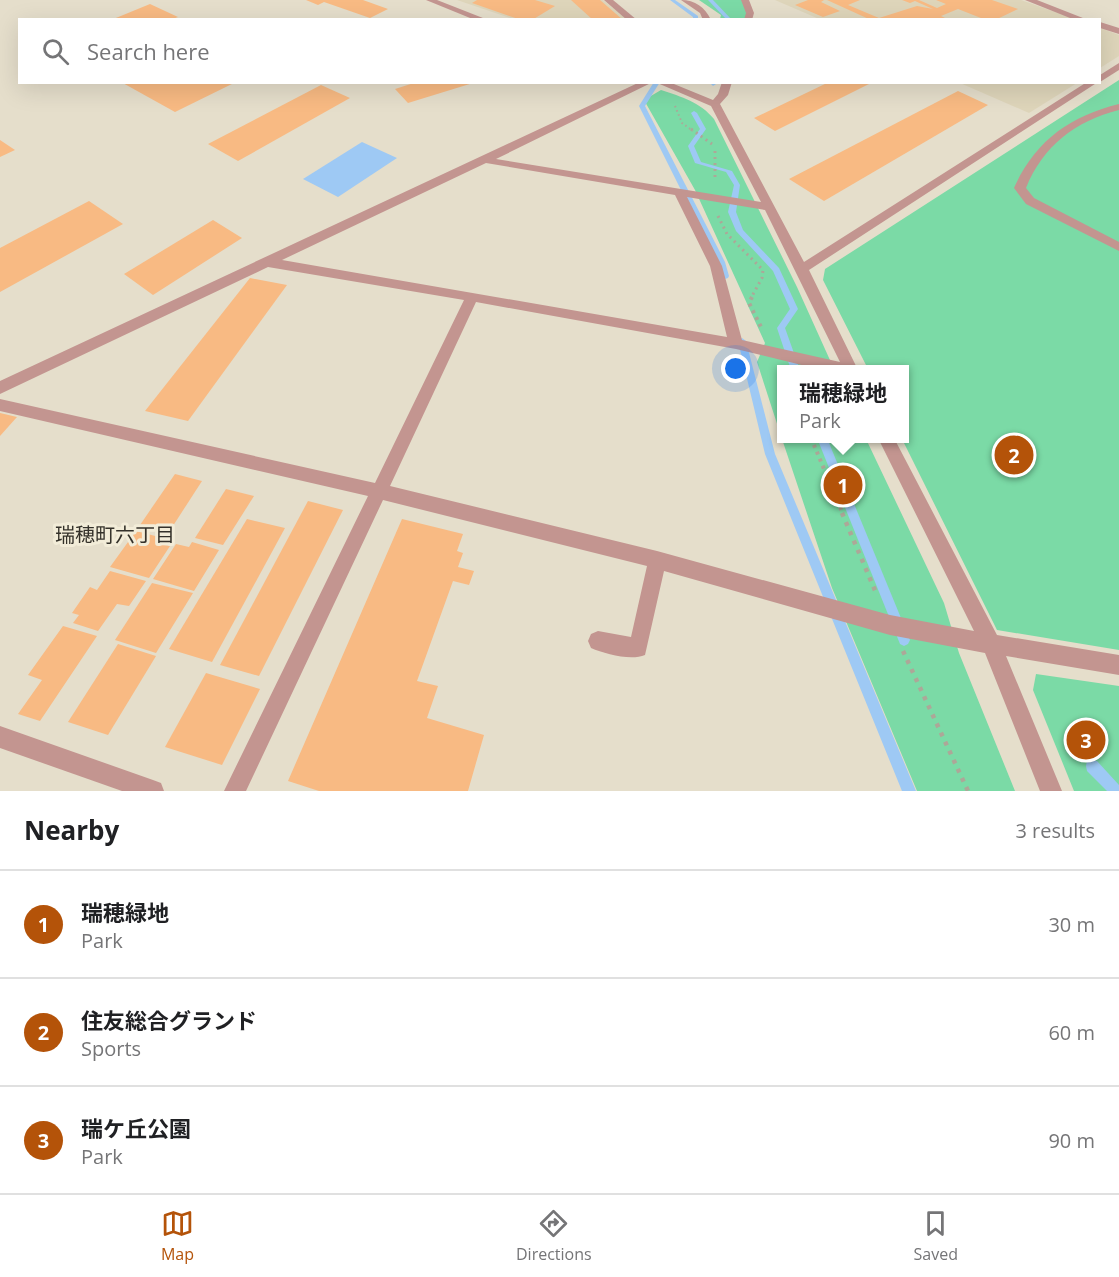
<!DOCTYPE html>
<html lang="en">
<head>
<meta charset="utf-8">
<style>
	:root { --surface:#fff; --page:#f6f6f6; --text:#202124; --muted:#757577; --line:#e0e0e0; --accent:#b45309 }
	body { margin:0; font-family:"Open Sans","Noto Sans JP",sans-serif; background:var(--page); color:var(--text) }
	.you { position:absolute; left:736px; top:369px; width:21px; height:21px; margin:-15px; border:4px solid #fff; border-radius:50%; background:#1a73e8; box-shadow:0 0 0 9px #1a73e833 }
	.badge { display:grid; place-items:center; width:39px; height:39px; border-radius:50%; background:var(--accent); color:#fff; font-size:20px; font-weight:700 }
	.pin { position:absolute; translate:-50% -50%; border:3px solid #fff; box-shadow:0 2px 6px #0006 }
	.popup { position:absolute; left:777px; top:365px; width:132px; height:78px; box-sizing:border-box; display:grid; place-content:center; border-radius:0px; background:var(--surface); filter:drop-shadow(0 2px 4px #0005); font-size:20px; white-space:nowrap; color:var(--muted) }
	.popup b { font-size:22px; color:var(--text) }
	.popup::after { content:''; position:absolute; left:50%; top:100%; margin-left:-12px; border:12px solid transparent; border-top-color:var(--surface) }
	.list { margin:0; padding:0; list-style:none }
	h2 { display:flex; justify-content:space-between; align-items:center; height:78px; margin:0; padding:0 24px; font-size:26px }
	h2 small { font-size:20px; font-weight:400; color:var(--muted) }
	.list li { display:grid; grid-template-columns:39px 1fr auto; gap:18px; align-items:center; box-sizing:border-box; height:108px; padding:0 24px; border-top:2px solid var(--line) }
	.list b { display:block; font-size:22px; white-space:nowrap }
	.list p { margin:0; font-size:20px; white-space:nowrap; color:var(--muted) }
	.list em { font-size:20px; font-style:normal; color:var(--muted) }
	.icon { flex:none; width:33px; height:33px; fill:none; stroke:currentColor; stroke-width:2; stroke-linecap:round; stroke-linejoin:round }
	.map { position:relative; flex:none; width:1119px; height:791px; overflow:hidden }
	.search { position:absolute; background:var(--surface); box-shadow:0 6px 24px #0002; left:18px; right:18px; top:18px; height:66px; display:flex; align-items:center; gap:15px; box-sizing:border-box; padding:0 21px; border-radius:0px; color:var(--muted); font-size:22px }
	.sheet { height:402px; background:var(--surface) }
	nav { display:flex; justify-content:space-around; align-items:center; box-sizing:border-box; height:84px; border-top:2px solid var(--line); background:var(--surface); font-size:16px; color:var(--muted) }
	nav a { display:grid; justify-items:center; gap:3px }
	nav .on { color:var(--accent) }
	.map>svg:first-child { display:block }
	.built { fill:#ded5ba }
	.green { fill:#7bdaa6 }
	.water { fill:#9ec9f4 }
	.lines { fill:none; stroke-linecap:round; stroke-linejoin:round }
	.stream { fill:#9ec9f4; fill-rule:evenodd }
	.building { fill:#f8ba83 }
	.path-far3 { stroke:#ada798; stroke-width:2; stroke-dasharray:1.5 3; stroke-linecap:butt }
	.path-far2 { stroke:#ada798; stroke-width:3; stroke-dasharray:2 4; stroke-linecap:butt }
	.path-far1 { stroke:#ada798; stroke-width:4; stroke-dasharray:3 4.5; stroke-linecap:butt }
	.path { stroke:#ada798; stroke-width:4.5; stroke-dasharray:4 6; stroke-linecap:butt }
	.minor { fill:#c39590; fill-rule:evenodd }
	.labels { text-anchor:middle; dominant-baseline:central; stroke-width:6; stroke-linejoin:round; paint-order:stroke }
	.neighbourhood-label { font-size:20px; fill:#34312a; stroke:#f2ecd8 }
</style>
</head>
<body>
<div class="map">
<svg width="1119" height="791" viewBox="0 0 1119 791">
	<rect width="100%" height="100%" fill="#e5decb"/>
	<!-- built -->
	<g class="built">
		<path d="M457,0H603L627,19H513Z"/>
		<path d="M775,0H1021L1075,19H819Z"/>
		<path d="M1100,28L1119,35V56L1100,68Z"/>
		<path d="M960,83L1077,82V83L1029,113Z"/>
	</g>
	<!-- green -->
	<g class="green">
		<path d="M699,0H743L748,13L745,19H720L721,15Z"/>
		<path d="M1119,80V650L997,630L902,439L904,438V370L868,369L823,280L825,269Z"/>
		<path d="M661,90C682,97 700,102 714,119L797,287L834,369L782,370L781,436L757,362L765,343L695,190L644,100Z"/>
		<path d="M782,439H866L944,603L959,653L1015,791H917L832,588Z"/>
		<path d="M1036,674L1119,686V791H1074L1033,690Z"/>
	</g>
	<!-- water -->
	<path class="water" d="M362,142L397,158L338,197L303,179Z"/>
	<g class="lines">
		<!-- stream -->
		<g class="stream">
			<path d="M670,0H675L698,16V20H693V17Z"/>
			<path d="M708,0H713L732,20H727Z"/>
			<path d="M654,82H660L645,106L725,262L729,276L728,278L725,279L721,276L717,262L639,106Z"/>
			<path d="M709,82H715L716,84L713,86Z"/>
			<path d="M694,111L697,113L706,129L694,146L701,162L732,171L740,185L736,212L743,230L779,268L798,309L785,328L800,370H791L777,328L790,309L773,271L736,231L728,212L734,185L726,172L695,163L688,146L700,129L691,113Z"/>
			<path d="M742,338L746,341L775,454L916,791H902L765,454L738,341Z"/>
			<path d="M817,438H827L910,640L908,644L904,646L900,644Z"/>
			<path d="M1092,760L1097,761L1119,785V791H1107L1087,771L1086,766L1087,761Z"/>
		</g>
	</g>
	<!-- building -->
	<g class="building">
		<path d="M306,0H363L388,9L370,18L324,2L318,5Z"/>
		<path d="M477,0H535L555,6L532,20H521L472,3Z"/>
		<path d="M571,0H600L623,20H593Z"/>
		<path d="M808,0H824L821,2L840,11L823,17L795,5Z"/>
		<path d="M827,0H860L848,5L879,18L917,6L933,9L915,1L910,3L902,0H919L937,8L946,4L936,0H992L1018,9L995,20H986L958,9L941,16L949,20H871Z"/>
		<path d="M150,4L178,17L170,20H111Z"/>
		<path d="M121,82H236L175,112Z"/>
		<path d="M417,82H473V83L408,103L395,89Z"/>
		<path d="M829,82H873L775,131L754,118Z"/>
		<path d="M321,85L350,98L238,161L208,144Z"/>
		<path d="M958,91L988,105L824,201L789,179Z"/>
		<path d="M0,140L15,150L0,157Z"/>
		<path d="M89,201L123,224L0,292V248Z"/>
		<path d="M213,220L242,238L153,295L124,274Z"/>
		<path d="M250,278L287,285L188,421L145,411Z"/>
		<path d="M0,413L17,417L0,436Z"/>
		<path d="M175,474L202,481L169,532L140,525Z"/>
		<path d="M226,489L254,496L223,545L195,538Z"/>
		<path d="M308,501L343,510L259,676L220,665Z"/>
		<path d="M247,519L285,528L212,662L169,649Z"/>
		<path d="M402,519L463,534L457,551L463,553L458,567L474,571L469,585L453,581L417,681L438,686L427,718L484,735L468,791H319L288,781Z"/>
		<path d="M136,531L163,538L158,544L170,546L149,578L110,567Z"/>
		<path d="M192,542L219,550L194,591L153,579L176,544L189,547Z"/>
		<path d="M110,571L146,581L129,606L117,604L98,631L73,623L79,615L72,613L90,587L97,590Z"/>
		<path d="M152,583L193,593L156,653L115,640Z"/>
		<path d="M63,626L97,636L40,721L18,714L42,680L28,675Z"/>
		<path d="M118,644L156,656L108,735L68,722Z"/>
		<path d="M206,673L260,689L222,765L165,747Z"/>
	</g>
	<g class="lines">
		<!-- path-far3 -->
		<path class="path-far3" d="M675,106L682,123L693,131"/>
		<!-- path-far2 -->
		<g class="path-far2">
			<path d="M691,129L712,144"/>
			<path d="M715,151V179"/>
			<path d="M718,216L727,234L763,270L762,278L751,298"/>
		</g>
		<!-- path-far1 -->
		<g class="path-far1">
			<path d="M752,297L749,303L762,329"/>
			<path d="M811,438L843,514"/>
		</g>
		<!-- path -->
		<g class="path">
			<path d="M842,513L877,595"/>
			<path d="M903,651L968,791"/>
		</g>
		<!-- minor -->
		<g class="minor">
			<path d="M426,0H437L488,20H475Z"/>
			<path d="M604,0H613L637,20H627Z"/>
			<path d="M681,0C695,0 705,7 711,20H703L700,13Z"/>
			<path d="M741,0H749L754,13L752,20H744L746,13Z"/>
			<path d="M1025,0H1037L1088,20H1075Z"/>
			<path d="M1100,22L1119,28V34L1100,28Z"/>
			<path d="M1119,63V70L1100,82V75Z"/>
			<path d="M640,82H653L496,159L761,202L711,106L655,82H669L713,100L718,94L722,82H732L728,95L720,104L804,262L1087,82H1098L809,270L858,370H822L736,349L476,302L390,486L657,551L890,615L974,631L878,438H894L997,635L1119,655V675L1006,656L1062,791H1040L985,653L890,635L664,571L645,655C631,661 605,654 591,648L588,641L591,634L598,631L631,637L647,566L383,500L246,791H224L368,496L0,411V399L375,483L464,300L268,267L0,394V381ZM486,163L675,195L710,266L727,337L282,260ZM687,197L765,210L840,362L742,340L722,266Z"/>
			<path d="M1119,104V110C1075,121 1043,146 1026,188L1034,198L1119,242V251L1026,204L1014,188C1035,141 1070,116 1119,104Z"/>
			<path d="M0,726L153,780L161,783L164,791H122L0,748Z"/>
		</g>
	</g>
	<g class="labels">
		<!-- neighbourhood labels -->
		<g class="neighbourhood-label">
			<text x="115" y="534">瑞穂町六丁目</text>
		</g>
	</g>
</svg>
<div class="you"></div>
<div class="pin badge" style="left:843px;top:485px">1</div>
<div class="popup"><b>瑞穂緑地</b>Park</div>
<div class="pin badge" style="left:1014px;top:455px">2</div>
<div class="pin badge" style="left:1086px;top:740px">3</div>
<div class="search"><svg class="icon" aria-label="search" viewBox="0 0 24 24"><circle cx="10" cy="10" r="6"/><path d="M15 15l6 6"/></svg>Search here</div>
</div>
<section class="sheet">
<h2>Nearby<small>3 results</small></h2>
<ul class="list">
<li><span class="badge">1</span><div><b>瑞穂緑地</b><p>Park</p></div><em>30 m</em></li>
<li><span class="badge">2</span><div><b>住友総合グランド</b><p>Sports</p></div><em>60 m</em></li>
<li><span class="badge">3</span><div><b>瑞ケ丘公園</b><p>Park</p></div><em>90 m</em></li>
</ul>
</section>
<nav>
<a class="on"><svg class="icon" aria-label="map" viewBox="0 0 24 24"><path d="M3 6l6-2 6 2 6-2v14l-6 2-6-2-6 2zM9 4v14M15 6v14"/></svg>Map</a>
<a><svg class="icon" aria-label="directions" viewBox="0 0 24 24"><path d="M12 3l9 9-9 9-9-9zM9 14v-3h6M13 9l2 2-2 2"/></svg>Directions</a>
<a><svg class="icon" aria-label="saved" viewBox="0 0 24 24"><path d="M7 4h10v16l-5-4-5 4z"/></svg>Saved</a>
</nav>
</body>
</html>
